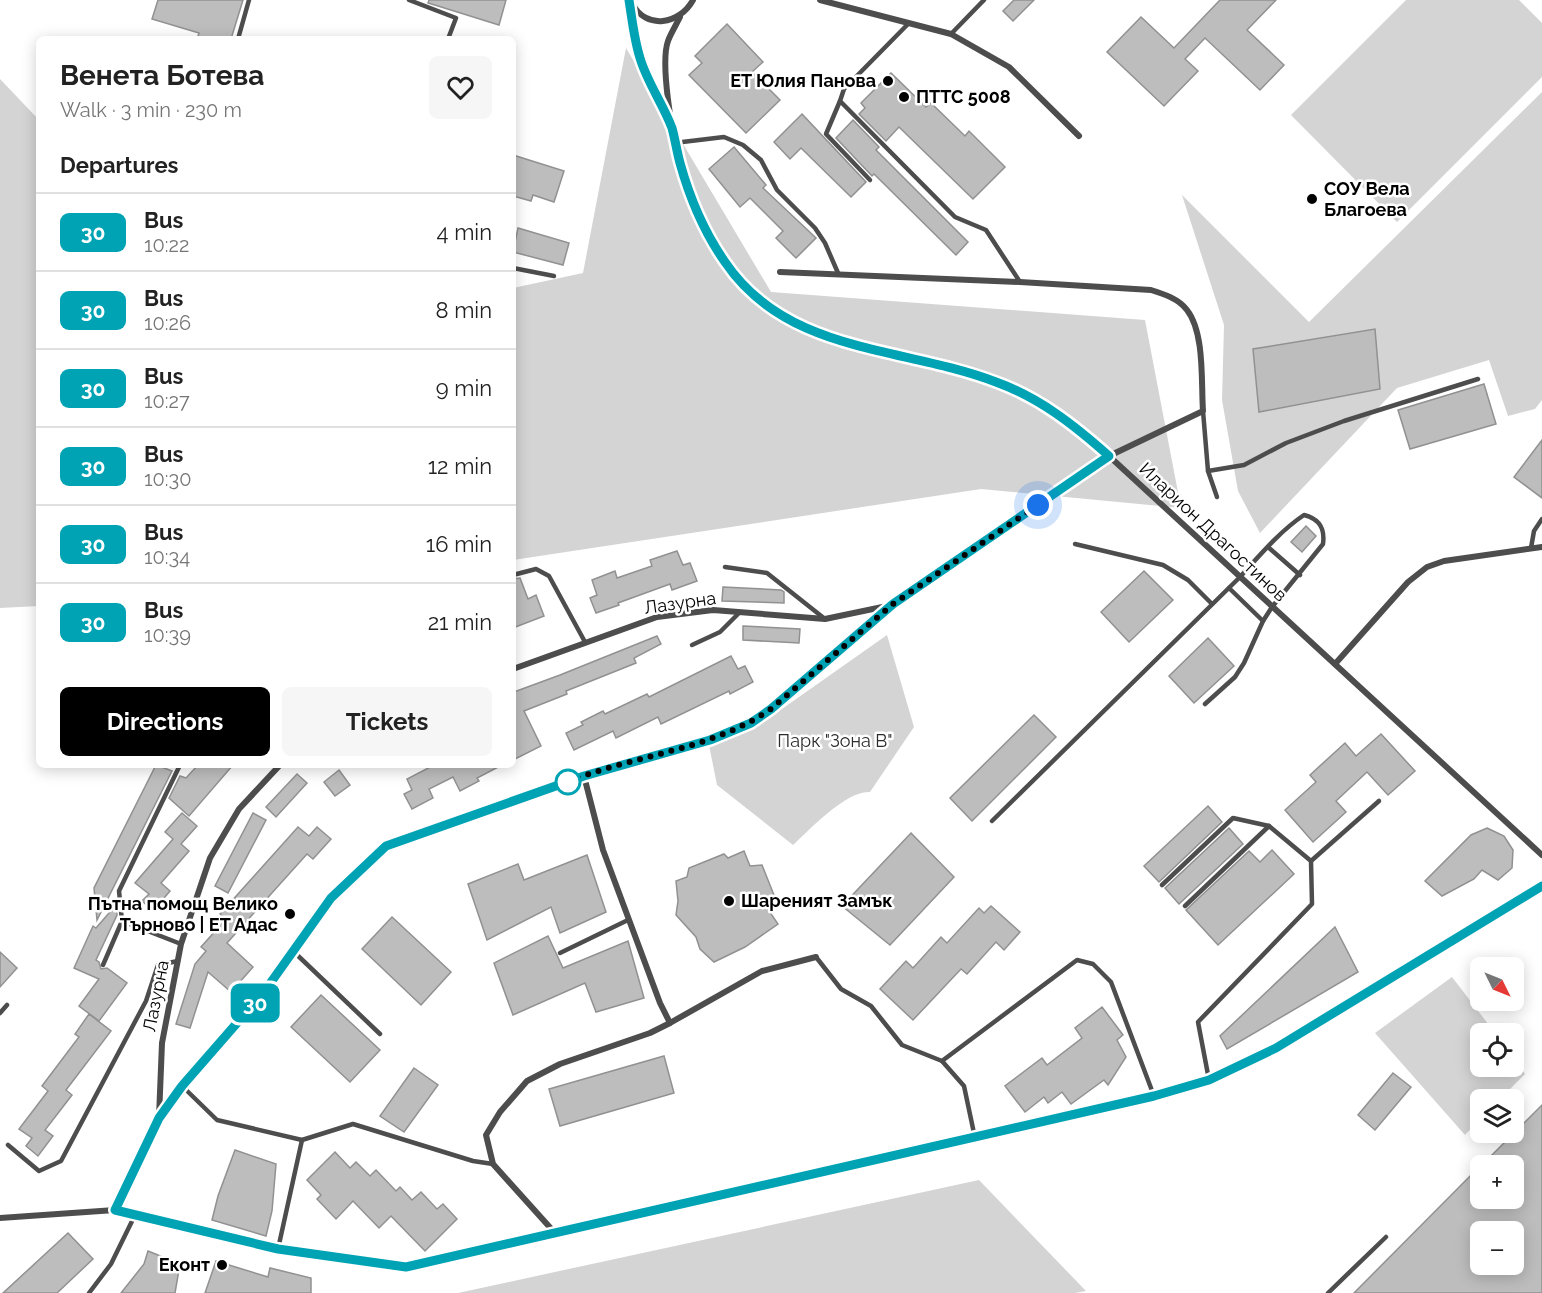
<!DOCTYPE html>
<html lang="en">
<head>
<meta charset="utf-8">
<style>
  body { margin:0; font-family:Raleway,sans-serif; background:#f6f6f6; color:#222; height:100vh; display:flex; flex-direction:column; font-size:22px; white-space:nowrap }
  * { box-sizing:border-box; margin:0 }
  p { font-size:20px; color:#767676 }
  .icon { flex:none; width:33px; height:33px; fill:none; stroke:currentColor; stroke-width:2; stroke-linecap:round; stroke-linejoin:round }
  .map { position:relative; flex:1; overflow:hidden }
  .details { position:absolute; left:36px; top:36px; width:480px; height:732px; display:flex; flex-direction:column; background:#fff; border-radius:9px; box-shadow:0 3px 15px #0003 }
  .details>* { flex:none }
  .badge { padding:0 12px; border-radius:9px; font-size:21px; line-height:39px }
  .needle { width:39px; rotate:133deg }
  .controls { position:absolute; left:1470px; top:957px; display:grid; gap:12px }
  .controls a { display:grid; place-items:center; width:54px; height:54px; border-radius:9px; background:#fff; box-shadow:0 3px 15px #0003; font-size:30px }
  .you { position:absolute; width:30px; height:30px; margin:-15px; border:4px solid #fff; border-radius:50%; background:#1a73e8; box-shadow:0 0 0 9px #1a73e833 }
  .map>.badge { position:absolute; translate:-50% -50%; box-shadow:0 0 0 3px #fff }
  h2 { padding:0 24px; font-size:22px; line-height:54px }
  .round { display:grid; place-items:center; flex:none; width:63px; height:63px; border-radius:9px; background:#f6f6f6 }
  .summary { display:flex; align-items:center; justify-content:space-between; height:102px; padding:0 24px }
  h1 { font-size:28px; font-weight:700; line-height:45px }
  .primary-button { display:flex; gap:12px; margin-top:auto; padding:12px 24px }
  .primary-button a { flex:1; height:69px; border-radius:9px; background:#000; color:#fff; font-size:24px; font-weight:700; line-height:69px; text-align:center }
  .primary-button a+a { background:#f6f6f6; color:#222 }
  ul { padding:0; list-style:none }
  li { display:flex; align-items:center; gap:18px; height:78px; padding:0 24px; border-top:2px solid #e0e0e0 }
  li div { flex:1 }
  li b { display:block; font-size:22px }
  li em { font-style:normal }
  li .badge { min-width:66px; font-weight:700; text-align:center }
  .map>svg:first-child { display:block }
  .green { fill:#d4d4d4 }
  .building { fill:#bdbdbd; stroke:#919191; stroke-width:1.5; fill-rule:evenodd }
  .lines { fill:none; stroke-linecap:round; stroke-linejoin:round }
  .lane { stroke:#4d4d4d; stroke-width:4.5 }
  .street { stroke:#4d4d4d; stroke-width:6 }
  .line-casing { stroke:#fff; stroke-width:14 }
  .line { stroke:#00a3b4; stroke-width:9 }
  .walk { stroke:#000; stroke-width:6; stroke-dasharray:0 10.8 }
  .poi-dot { fill:#000; stroke:#fff; stroke-width:2 }
  .stop-dot { fill:#fff; stroke:#00a3b4; stroke-width:3 }
  .labels { text-anchor:middle; stroke-width:5; stroke-linejoin:round; paint-order:stroke }
  .poi-label { font-size:18px; font-weight:bold; fill:#000; stroke:#fff; text-anchor:end }
  .street-label { font-size:18px; fill:#000; stroke:#fff }
  .park-label { font-size:18px; fill:#2b2b2b; stroke:#fff }
</style>
</head>
<body>
<div class="map">
<svg width="1542" height="1293" viewBox="0 0 1542 1293">
  <rect width="100%" height="100%" fill="#fff"/>
  <g class="green">
    <polygon points="1406,0 1519,0 1542,23 1542,77 1397,222 1291,115"/>
    <polygon points="626,48 771,292 1145,320 1181,508 981,489 513,560 513,288 583,273"/>
    <polygon points="0,79 39,120 39,606 0,608"/>
    <polygon points="1542,92 1542,400 1535,409 1508,416 1489,360 1397,388 1260,533 1238,491 1222,400 1224,325 1182,195 1309,322"/>
    <path d="M887,635l27,92 -44,65c-23,-2 -60,37 -77,53l-76,-60 -8,-40 50,-20z"/>
    <polygon points="1452,977 1495,1033 1480,1034 1480,1066 1514,1066 1514,1058 1525,1074 1500,1099 1480,1100 1480,1119 1465,1135 1375,1033"/>
    <polygon points="979,1180 1086,1291 1075,1293 458,1293"/>
  </g>
  <g class="building">
    <polygon points="158,0 243,0 231,39 197,39 199,33 152,19"/>
    <polygon points="429,0 506,0 499,25 438,6 428,3"/>
    <polygon points="1014,0 1034,0 1013,21 1003,11"/>
    <polygon points="1220,0 1276,0 1247,30 1284,65 1260,90 1205,38 1185,59 1198,71 1164,106 1107,52 1141,17 1174,48"/>
    <polygon points="727,24 763,62 752,72 780,100 746,133 689,75 702,63 695,56"/>
    <polygon points="891,73 926,107 931,103 965,136 969,131 1005,167 973,199 899,127 886,141 859,114 865,108 861,103"/>
    <polygon points="802,114 866,182 851,197 801,148 790,159 774,142"/>
    <polygon points="853,120 879,147 876,150 968,242 956,255 874,174 872,176 836,138"/>
    <polygon points="734,147 766,185 763,188 816,238 796,258 776,238 783,231 750,198 740,207 709,169"/>
    <polygon points="513,155 564,171 554,202 533,195 531,201 513,196"/>
    <polygon points="518,228 569,243 563,265 513,252"/>
    <polygon points="1375,329 1380,389 1259,412 1253,349"/>
    <polygon points="1484,384 1496,424 1410,449 1398,410"/>
    <polygon points="1542,440 1542,498 1514,477"/>
    <polygon points="1306,526 1316,536 1302,552 1291,542"/>
    <polygon points="677,551 683,565 690,563 697,581 672,590 670,584 618,603 619,605 596,613 590,598 597,595 592,580 615,571 617,578 652,566 650,560"/>
    <polygon points="1144,571 1173,600 1129,642 1101,612"/>
    <polygon points="520,578 528,599 536,595 544,616 513,628 513,579"/>
    <polygon points="723,587 781,590 784,592 784,603 722,601"/>
    <polygon points="743,626 800,629 799,643 743,640"/>
    <polygon points="657,636 661,644 634,658 636,663 566,691 567,694 524,711 541,746 513,760 513,689 514,692 560,675"/>
    <polygon points="1208,638 1234,666 1194,703 1169,676"/>
    <polygon points="731,656 738,669 745,666 753,682 730,694 729,691 661,724 658,717 616,738 613,731 574,750 566,733 583,725 581,722 603,711 605,714 647,694 649,697"/>
    <polygon points="1034,715 1056,737 972,821 950,798"/>
    <polygon points="1381,734 1415,771 1388,795 1367,772 1336,801 1346,812 1313,842 1285,810 1316,782 1310,775 1345,743 1356,756"/>
    <polygon points="156,765 172,771 97,920 94,888"/>
    <polygon points="198,765 233,765 189,816 169,798 180,776 186,778"/>
    <polygon points="434,765 502,765 477,778 479,781 460,791 453,777 429,789 433,798 412,809 404,794 412,790 407,779"/>
    <polygon points="339,770 350,785 335,796 324,782"/>
    <polygon points="297,774 307,783 276,817 266,807"/>
    <polygon points="1208,806 1222,822 1159,882 1144,866"/>
    <polygon points="182,813 197,826 181,844 189,851 161,883 170,891 153,911 142,901 149,894 135,883 173,839 165,832"/>
    <polygon points="253,813 266,820 228,893 215,886"/>
    <polygon points="298,827 309,836 317,827 331,839 313,859 307,854 227,943 253,967 231,992 208,972 190,1028 176,1024 195,964 206,951 201,947 226,919 220,914"/>
    <polygon points="1229,828 1243,844 1179,904 1165,888"/>
    <polygon points="1487,828 1504,836 1513,850 1512,868 1498,880 1482,870 1474,879 1442,896 1425,881 1471,835"/>
    <polygon points="911,833 954,877 890,945 842,906"/>
    <polygon points="1272,850 1294,874 1218,945 1186,910 1249,851 1260,862"/>
    <polygon points="744,851 750,866 762,865 774,895 773,903 767,908 778,924 745,947 714,962 700,949 696,937 676,915 678,901 676,881 687,877 689,868 724,854 728,858"/>
    <polygon points="587,855 606,912 560,933 551,907 487,940 468,884 518,864 524,880"/>
    <polygon points="116,905 117,915 96,960 99,962 101,969 107,968 127,983 99,1021 79,1006 99,979 74,968 93,926 96,928"/>
    <polygon points="991,906 1020,932 1004,950 996,942 967,974 961,969 913,1020 880,989 906,961 913,968 941,937 947,943 979,908 984,913"/>
    <polygon points="392,917 451,972 421,1005 362,949"/>
    <polygon points="1335,927 1358,972 1227,1049 1220,1036"/>
    <polygon points="548,936 563,968 628,941 644,998 596,1012 585,983 513,1015 494,963"/>
    <polygon points="0,952 17,968 0,987"/>
    <polygon points="321,995 380,1050 350,1082 291,1027"/>
    <polygon points="1102,1007 1123,1035 1117,1040 1126,1057 1108,1085 1104,1080 1071,1104 1062,1092 1048,1103 1044,1097 1025,1112 1005,1086 1042,1058 1047,1065 1082,1038 1075,1028"/>
    <polygon points="89,1014 111,1031 66,1090 72,1095 45,1130 53,1136 38,1156 26,1146 32,1138 19,1129 48,1091 42,1086 79,1037 75,1034"/>
    <polygon points="664,1056 674,1093 560,1126 549,1089"/>
    <polygon points="414,1068 438,1085 404,1132 380,1116"/>
    <polygon points="1393,1073 1411,1087 1375,1130 1358,1115"/>
    <path d="M1542,1105v188h-188l126,-127v32h34v-32h-33zM1480,1232h34v32h-34z"/>
    <polygon points="235,1150 276,1164 272,1211 266,1236 212,1220 218,1196"/>
    <polygon points="335,1152 350,1168 356,1162 370,1176 376,1170 396,1191 400,1187 412,1200 421,1192 437,1209 443,1204 457,1219 425,1251 391,1216 379,1228 353,1201 336,1219 317,1199 321,1195 307,1180"/>
    <polygon points="68,1233 93,1259 57,1293 3,1293"/>
    <polygon points="148,1251 180,1264 175,1293 121,1293 144,1264"/>
    <polygon points="216,1261 268,1277 270,1268 311,1278 311,1293 205,1293"/>
  </g>
  <g class="lines">
    <g class="lane">
      <polyline points="409,0 456,18 448,39"/>
      <polyline points="909,23 844,89 840,101 955,217 986,230 1020,282"/>
      <polyline points="951,34 984,0"/>
      <polyline points="238,39 249,0"/>
      <polyline points="840,101 826,134 870,180"/>
      <polyline points="674,143 724,137 743,145 761,160 777,190 815,228 825,243 838,273"/>
      <polyline points="513,268 554,276"/>
      <polyline points="1203,411 1208,471 1217,497"/>
      <polyline points="1208,471 1244,465 1286,443 1344,421 1478,379"/>
      <polyline points="1075,544 1163,565 1188,580 1212,604"/>
      <polyline points="1268,547 1300,575"/>
      <polyline points="1531,548 1534,531 1542,519"/>
      <polyline points="725,567 767,573 825,619"/>
      <polyline points="513,575 536,569 549,576 585,642"/>
      <polyline points="1229,588 1263,621"/>
      <polyline points="692,645 720,632 739,613"/>
      <path d="M992,821l248,-244c20,-22 40,-46 64,-62 16,4 21,14 19,29l-51,63 -9,14 -19,42 -9,14 -30,27"/>
      <polyline points="1311,861 1379,801"/>
      <polyline points="1162,885 1233,818 1269,826 1311,861 1312,904 1198,1022 1209,1080"/>
      <polyline points="1185,906 1269,826"/>
      <polyline points="122,921 181,944"/>
      <polyline points="293,951 380,1034"/>
      <polyline points="560,953 628,920"/>
      <polyline points="816,957 841,989 871,1006 902,1045 942,1061 964,1086 975,1138"/>
      <polyline points="103,965 122,921 119,891 180,765"/>
      <polyline points="0,1013 7,1005"/>
      <polyline points="942,1061 1077,960 1093,964 1111,982 1154,1096"/>
      <polyline points="181,1085 217,1120 302,1140 353,1124 473,1161 493,1164"/>
      <polyline points="8,1145 39,1171 61,1161 146,1001 158,965 178,961"/>
      <polyline points="278,1249 302,1140"/>
      <polyline points="89,1293 111,1264 135,1215"/>
      <polyline points="1328,1293 1386,1237"/>
    </g>
    <g class="street">
      <polyline points="629,0 640,60 669,123"/>
      <polyline points="820,0 951,34 1009,67 1079,136"/>
      <path d="M632,3c14,28 48,21 61,-3"/>
      <path d="M680,17c-4,8 -9,16 -12,24 -8,22 4,93 11,117 20,77 63,148 141,177 13,5 26,7 39,10 45,12 93,20 137,37 43,16 79,43 113,74l433,399"/>
      <polyline points="1335,664 1408,582 1427,567 1444,561 1542,547"/>
      <polyline points="513,669 657,617 713,610 825,619 892,605"/>
      <polyline points="584,776 603,850 660,1003 670,1023"/>
      <polyline points="159,1117 162,1043 181,944 210,858 239,809 280,765"/>
      <path d="M115,1210l44,-92 22,-33 83,-93 67,-94 55,-52 198,-70 126,-36 41,-17 20,-14 122,-105 216,-148 94,-45c-2,-28 2,-78 -16,-101 -8,-11 -23,-16 -36,-20l-131,-8 -240,-10"/>
      <polyline points="0,1218 115,1210 278,1249 406,1267 975,1138 1154,1096 1209,1080 1276,1048 1542,886"/>
      <polyline points="555,1233 493,1164 486,1135 500,1112 527,1081 560,1064 650,1033 670,1023 762,971 816,957"/>
    </g>
  </g>
  <g class="lines">
    <defs>
      <path id="line" d="M629,0c3,19 5,39 11,58 7,24 23,46 32,70 3,11 5,24 8,35 10,36 24,69 45,99 62,92 177,84 271,120 44,16 78,43 113,74l-216,148 -122,105 -20,14 -41,17 -126,36 -198,70 -55,52 -67,94 -82,94 -23,32 -44,92 163,39 128,18 748,-171 55,-16 67,-32 266,-162"/>
    </defs>
    <use href="#line" class="line-casing"/>
    <use href="#line" class="line"/>
    <path class="walk" d="M568,782c67,-28 142,-31 203,-73l122,-105 145,-99"/>
  </g>
  <g class="poi-dot">
    <circle cx="888" cy="81" r="6"/>
    <circle cx="904" cy="97" r="6"/>
    <circle cx="1312" cy="199" r="6"/>
    <circle cx="729" cy="901" r="6"/>
    <circle cx="290" cy="914" r="6"/>
    <circle cx="222" cy="1265" r="6"/>
  </g>
  <circle class="stop-dot" cx="568" cy="782" r="12"/>
  <g class="labels">
    <g class="poi-label">
      <text x="876" y="87">ЕТ Юлия Панова</text>
      <text x="916" y="103" text-anchor="start">ПТТС 5008</text>
      <text x="1324" y="195" text-anchor="start">СОУ Вела<tspan x="1324" dy="21">Благоева</tspan></text>
      <text x="741" y="907" text-anchor="start">Шареният Замък</text>
      <text x="278" y="910">Пътна помощ Велико<tspan x="278" dy="21">Търново | ЕТ Адас</tspan></text>
      <text x="210" y="1271">Еконт</text>
    </g>
    <g class="street-label">
      <text transform="translate(1213 532) rotate(43)" y="6">Иларион Драгостинов</text>
      <text transform="translate(680 603) rotate(-8)" y="6">Лазурна</text>
      <text transform="translate(156 996) rotate(-79)" y="6">Лазурна</text>
    </g>
    <g class="park-label">
      <text x="835" y="747">Парк "Зона В"</text>
    </g>
  </g>
</svg>
<div class="controls">
<a><svg class="needle" viewBox="-14 -14 28 28"><path d="M0-13l5 13h-10z" fill="#e53935"/><path d="M0 13l5-13h-10z" fill="#767676"/></svg></a>
<a><svg class="icon" aria-label="locate" viewBox="0 0 24 24"><circle cx="12" cy="12" r="6"/><path d="M12 2v4M12 18v4M2 12h4M18 12h4"/></svg></a>
<a><svg class="icon" aria-label="layers" viewBox="0 0 24 24"><path d="M12 4l9 5-9 5-9-5zM3 14l9 5 9-5"/></svg></a>
<a>+</a>
<a>−</a>
</div>
<div class="you" style="left:1038px;top:505px"></div>
<b class="badge" style="left:255px;top:1003px;background:#00a3b4;color:#fff">30</b>
<section class="details">
<div class="summary"><div><h1>Венета Ботева</h1><p>Walk · 3 min · 230 m</p></div><a class="round"><svg class="icon" aria-label="heart" viewBox="0 0 24 24"><path d="M12 20l-8-8c-3-5 5-10 8-4 3-6 11-1 8 4z"/></svg></a></div>
<h2>Departures</h2>
<ul>
<li><span class="badge" style="background:#00a3b4;color:#fff">30</span><div><b>Bus</b><p>10:22</p></div><em>4 min</em></li>
<li><span class="badge" style="background:#00a3b4;color:#fff">30</span><div><b>Bus</b><p>10:26</p></div><em>8 min</em></li>
<li><span class="badge" style="background:#00a3b4;color:#fff">30</span><div><b>Bus</b><p>10:27</p></div><em>9 min</em></li>
<li><span class="badge" style="background:#00a3b4;color:#fff">30</span><div><b>Bus</b><p>10:30</p></div><em>12 min</em></li>
<li><span class="badge" style="background:#00a3b4;color:#fff">30</span><div><b>Bus</b><p>10:34</p></div><em>16 min</em></li>
<li><span class="badge" style="background:#00a3b4;color:#fff">30</span><div><b>Bus</b><p>10:39</p></div><em>21 min</em></li>
</ul>
<div class="primary-button"><a>Directions</a><a>Tickets</a></div>
</section>
</div>
</body>
</html>
